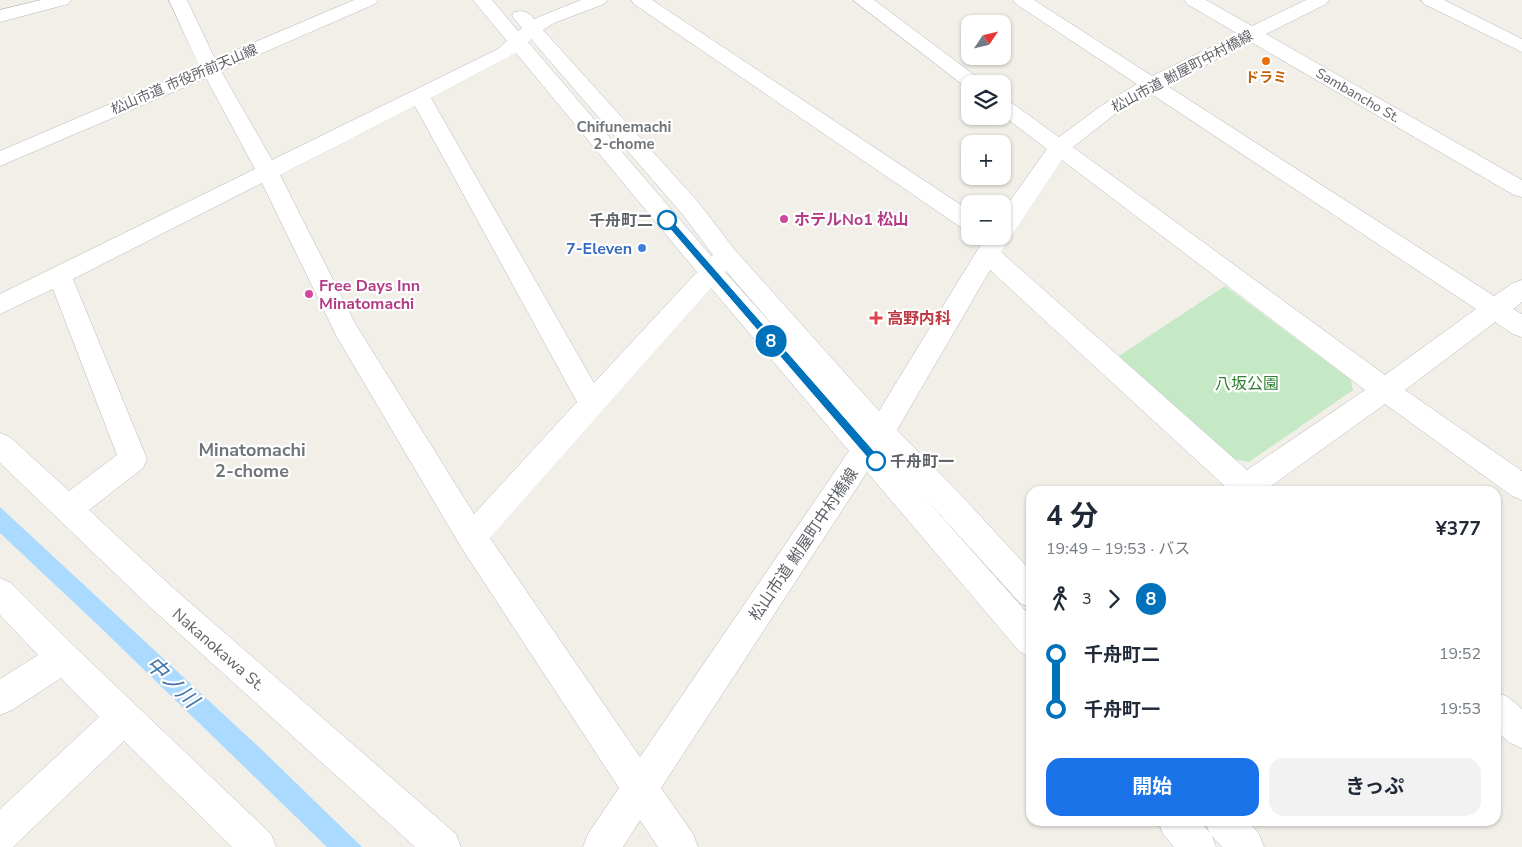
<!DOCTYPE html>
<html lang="ja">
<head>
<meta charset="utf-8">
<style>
  body { margin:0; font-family:"Nunito Sans","Noto Sans JP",sans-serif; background:#f2f2f3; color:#1f2937; height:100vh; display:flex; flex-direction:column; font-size:19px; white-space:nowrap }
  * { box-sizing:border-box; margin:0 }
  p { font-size:16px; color:#747a83 }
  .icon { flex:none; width:28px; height:28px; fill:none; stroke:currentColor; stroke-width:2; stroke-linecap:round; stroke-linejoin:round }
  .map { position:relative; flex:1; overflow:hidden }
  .side { position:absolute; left:1026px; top:486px; width:475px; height:340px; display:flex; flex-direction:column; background:#fff; border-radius:15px; box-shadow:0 1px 4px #0004 }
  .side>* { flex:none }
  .badge { padding:0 10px; border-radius:16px; font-size:18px; line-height:32px }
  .needle { width:32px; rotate:55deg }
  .fabs { position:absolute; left:961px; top:15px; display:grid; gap:10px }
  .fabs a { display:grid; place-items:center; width:50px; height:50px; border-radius:10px; background:#fff; box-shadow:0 1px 4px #0004; font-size:25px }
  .map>.badge { position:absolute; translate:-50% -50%; box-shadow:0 0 0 2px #fff }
  .legs { display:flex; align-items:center; gap:8px; height:55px; padding:0 20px; font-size:16px }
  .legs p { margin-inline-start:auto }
  .headline { display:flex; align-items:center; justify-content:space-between; height:85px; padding:0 20px }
  h1 { font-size:28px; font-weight:700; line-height:38px }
  .cta { display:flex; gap:10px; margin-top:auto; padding:10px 20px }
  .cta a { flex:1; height:58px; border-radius:15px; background:#1a73e8; color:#fff; font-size:20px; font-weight:700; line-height:58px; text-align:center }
  .cta a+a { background:#f2f2f3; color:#1f2937 }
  ul { padding:0 20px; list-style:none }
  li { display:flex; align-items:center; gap:18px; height:55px; font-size:19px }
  li i { display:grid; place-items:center; width:8px; height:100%; margin:0 6px; background:currentColor }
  li i::after { content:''; width:12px; height:12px; margin:-6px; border:4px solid; border-radius:50%; background:#fff }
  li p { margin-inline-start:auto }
  li:first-child i { background:linear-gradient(#0000 50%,currentColor 0) }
  li:last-child i { background:linear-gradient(currentColor 50%,#0000 0) }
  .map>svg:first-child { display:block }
  .green { fill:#c5e8c5 }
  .water { fill:#aadaff }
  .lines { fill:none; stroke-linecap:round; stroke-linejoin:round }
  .minor-casing { stroke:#b5b8bc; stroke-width:1 }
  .minor { fill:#fff; fill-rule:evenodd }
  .line-1 { fill:#0072bc; stroke:#fff }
  .food-dot { fill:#e8710a; stroke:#fff; stroke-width:2 }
  .hotel-dot { fill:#d1479c; stroke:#fff; stroke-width:2 }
  .stop-1-dot { fill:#fff; stroke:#0072bc; stroke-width:2.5 }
  .shop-dot { fill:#3f7fe0; stroke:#fff; stroke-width:2 }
  .health-dot { fill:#e0444e; stroke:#fff; stroke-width:2 }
  .labels { text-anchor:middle; stroke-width:4.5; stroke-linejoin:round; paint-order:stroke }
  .far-street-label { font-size:14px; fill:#5f6368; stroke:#fff }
  .far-food-label { font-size:14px; font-weight:bold; fill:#c56008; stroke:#fff }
  .far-neighbourhood-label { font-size:15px; font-weight:bold; fill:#70757a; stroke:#fff }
  .hotel-label { font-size:16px; font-weight:bold; fill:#b23c85; stroke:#fff; text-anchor:start }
  .stop-label { font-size:16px; font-weight:bold; fill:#5f6368; stroke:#fff; text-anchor:end }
  .shop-label { font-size:16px; font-weight:bold; fill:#366cbe; stroke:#fff; text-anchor:end }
  .health-label { font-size:16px; font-weight:bold; fill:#be3a42; stroke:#fff; text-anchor:start }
  .park-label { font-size:16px; fill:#348238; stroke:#fff }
  .street-label { font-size:16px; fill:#5f6368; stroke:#fff }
  .neighbourhood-label { font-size:18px; font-weight:bold; fill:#70757a; stroke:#fff }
  .near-water-label { font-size:21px; font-style:italic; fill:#4174aa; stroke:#fff }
</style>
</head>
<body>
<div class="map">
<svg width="1522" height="847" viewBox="0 0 1522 847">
  <rect width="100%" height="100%" fill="#f1efe8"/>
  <polygon class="green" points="1225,286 1351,380 1353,390 1249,462 1234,459 1119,356"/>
  <polygon class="water" points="0,507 262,750 362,847 327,847 101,628 0,533"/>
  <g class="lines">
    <defs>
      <g id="minor">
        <polygon points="41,0 71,0 68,4 0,22 0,10"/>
        <path d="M169,0h18l28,59 139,-59h24l-3,4 -154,67 51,89 226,-111 9,-8 -34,-41h19l26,31 4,-3 -10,-12 2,-4c10,-2 14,0 20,7l47,-19h26l-3,4 -50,19 -11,7 156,173 35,46 145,162 107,-175h16v-24l45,-63 -45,-34v-16l7,2 50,36 42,-31 36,-22 -121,-80 -3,-4h21l118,76 86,-42 -51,-30 -3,-4h22l46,26 54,-26h23l-3,4 -60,30 256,146v17l-8,-2 -263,-153 -85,43 328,211 19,-13 9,-3v22l-9,7 9,5v23l-9,-3 -18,-12 -90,68 117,81v29l-10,-4 -127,-92 -121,87h-34l-240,-221 -93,160 63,64 71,77v37l-11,-5 -105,-116 116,130v40l-11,-5 -153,-180 -206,316 32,46 5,13h-40l-18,-27 -17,27h-40l5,-13 31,-46 -158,-241 -124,-210 -75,-154 -189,96 74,180 -4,9 -54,42 83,77 284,247 5,13h-46l-265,-240 -150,-144v-30l10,4 59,54 48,-36 -64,-166 -53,25v-20l255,-125 -49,-91 -206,88v-15l199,-85zM531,39l152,176 30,40 -2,1 -183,-214zM516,53l181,219 -103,111 -163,-285zM1150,93l326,216 -91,66 -312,-228 42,-33zM415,106l162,296 -103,112 -118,-189 -76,-150zM1062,160l303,230 -118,80 -246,-218zM726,271l59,68 -60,-67zM711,288l138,163 -209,306 -150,-219z"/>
        <polygon points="631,0 652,0 970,211 970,230 962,228 634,4"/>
        <polygon points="853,0 874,0 981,80 984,84 970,84 970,89 967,88"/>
        <polygon points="1421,0 1444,0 1522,39 1522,52 1424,4"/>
        <polygon points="0,578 11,583 75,647 271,834 276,847 232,847 124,741 13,847 0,847 0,809 99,717 61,678 12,710 0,715 0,679 38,655 0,615"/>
        <polygon points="1496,692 1508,697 1522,709 1522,748 1510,743 1496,731"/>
        <polygon points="1158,821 1200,821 1209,832 1205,821 1248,821 1259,834 1264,847 1222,847 1212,836 1216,847 1174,847 1163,834"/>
      </g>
    </defs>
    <use href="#minor" class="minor-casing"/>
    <use href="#minor" class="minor"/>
  </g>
  <polygon class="line-1" points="667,217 670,218 880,458 880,464 873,464 664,222 663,220"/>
  <circle class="food-dot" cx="1266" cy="61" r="5"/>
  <g class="hotel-dot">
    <circle cx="784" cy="219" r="5"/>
    <circle cx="309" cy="294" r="5"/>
  </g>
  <g class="stop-1-dot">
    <circle cx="667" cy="220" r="9"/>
    <circle cx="876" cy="461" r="9"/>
  </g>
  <circle class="shop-dot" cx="642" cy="248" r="5"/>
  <path class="health-dot" d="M873.5 310.5h5v5h5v5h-5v5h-5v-5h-5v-5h5z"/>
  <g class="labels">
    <g class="far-street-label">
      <text transform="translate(1182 71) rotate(-28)" y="5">松山市道 鮒屋町中村橋線</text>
      <text transform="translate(184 79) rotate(-23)" y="5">松山市道 市役所前天山線</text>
      <text transform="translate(1358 95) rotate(30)" y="5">Sambancho St.</text>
    </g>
    <g class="far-food-label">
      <text x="1266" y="82">ドラミ</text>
    </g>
    <g class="far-neighbourhood-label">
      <text x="624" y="132">Chifunemachi<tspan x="624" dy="17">2-chome</tspan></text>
    </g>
    <g class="hotel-label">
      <text x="794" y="225">ホテルNo1 松山</text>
      <text x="319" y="291">Free Days Inn<tspan x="319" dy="18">Minatomachi</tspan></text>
    </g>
    <g class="stop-label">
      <text x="653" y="226">千舟町二</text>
      <text x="890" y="467" text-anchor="start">千舟町一</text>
    </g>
    <g class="shop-label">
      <text x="632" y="254">7-Eleven</text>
    </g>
    <g class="health-label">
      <text x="887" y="324">高野内科</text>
    </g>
    <g class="park-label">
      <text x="1247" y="389">八坂公園</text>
    </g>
    <g class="street-label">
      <text transform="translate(803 544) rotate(-56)" y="6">松山市道 鮒屋町中村橋線</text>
      <text transform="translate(219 649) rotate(41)" y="6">Nakanokawa St.</text>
    </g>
    <g class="neighbourhood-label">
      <text x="252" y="456">Minatomachi<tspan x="252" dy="21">2-chome</tspan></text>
    </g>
    <g class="near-water-label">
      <text transform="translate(172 682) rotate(44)" y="7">中ノ川</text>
    </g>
  </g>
</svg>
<div class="fabs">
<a><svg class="needle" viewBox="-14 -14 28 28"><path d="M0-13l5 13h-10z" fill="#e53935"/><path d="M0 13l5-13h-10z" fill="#747a83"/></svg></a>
<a><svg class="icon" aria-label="layers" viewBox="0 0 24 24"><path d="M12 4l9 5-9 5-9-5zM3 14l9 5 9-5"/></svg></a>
<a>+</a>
<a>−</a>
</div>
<b class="badge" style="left:771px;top:341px;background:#0072bc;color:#fff">8</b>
<section class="side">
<div class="headline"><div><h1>4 分</h1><p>19:49 – 19:53 · バス</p></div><b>¥377</b></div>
<div class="legs"><svg class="icon" aria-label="walk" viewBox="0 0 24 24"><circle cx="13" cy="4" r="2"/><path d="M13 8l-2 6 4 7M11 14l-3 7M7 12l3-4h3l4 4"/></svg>3<svg class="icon" aria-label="forward" viewBox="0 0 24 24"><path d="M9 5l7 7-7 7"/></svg><b class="badge" style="background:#0072bc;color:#fff">8</b></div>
<ul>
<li><i style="color:#0072bc"></i><b>千舟町二</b><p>19:52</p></li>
<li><i style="color:#0072bc"></i><b>千舟町一</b><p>19:53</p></li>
</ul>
<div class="cta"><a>開始</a><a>きっぷ</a></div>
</section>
</div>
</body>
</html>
